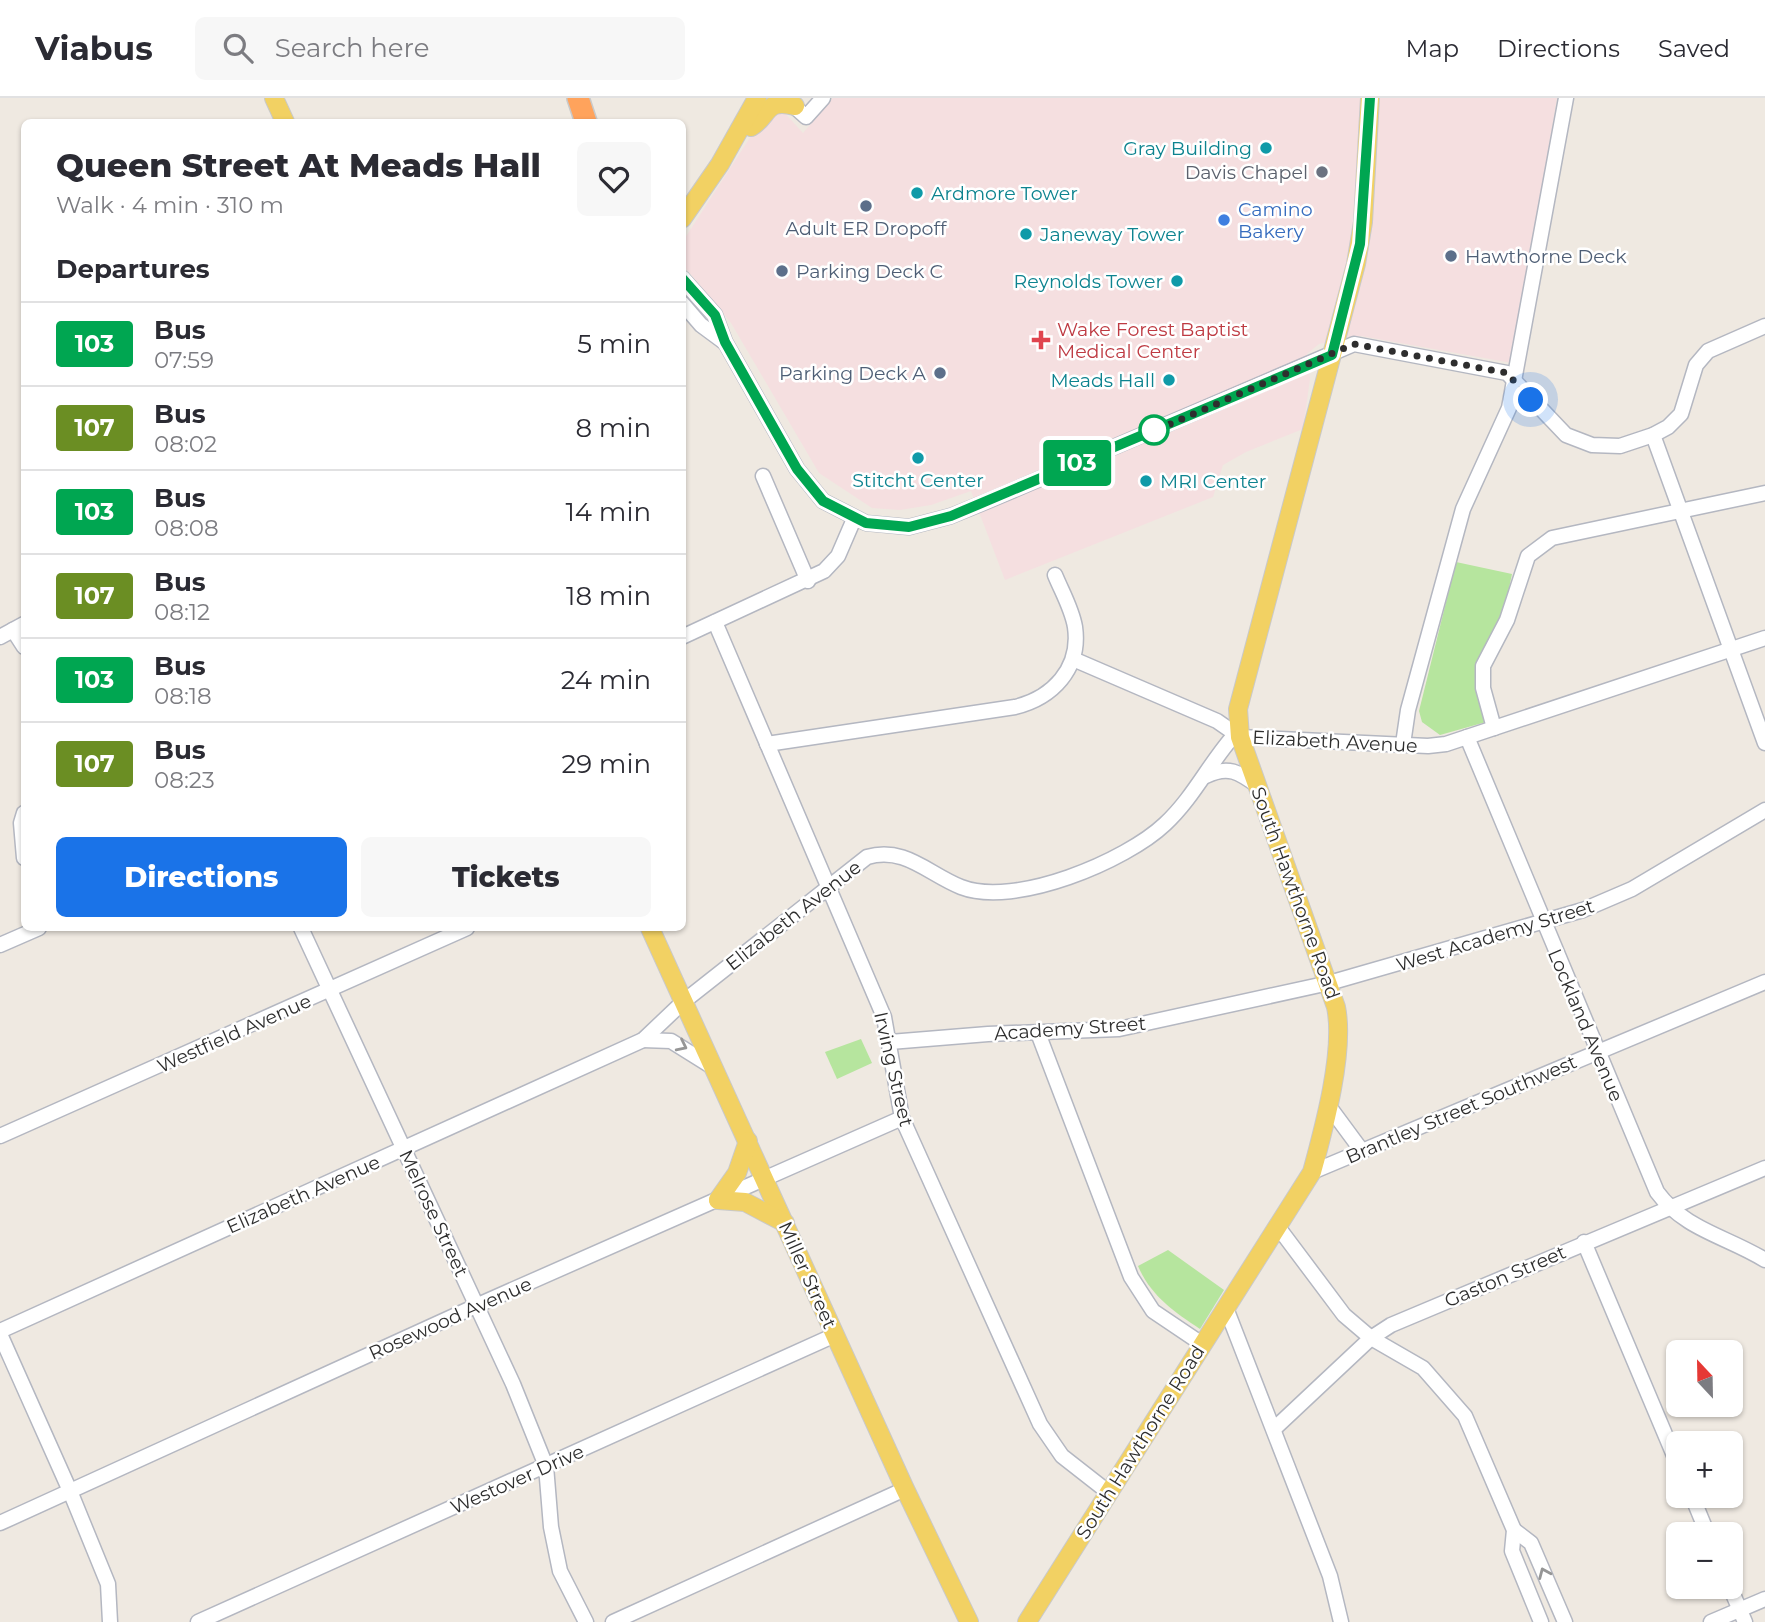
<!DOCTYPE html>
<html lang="en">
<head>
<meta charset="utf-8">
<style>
  body { margin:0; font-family:Montserrat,sans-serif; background:#f7f7f7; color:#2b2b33; height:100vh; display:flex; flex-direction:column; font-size:26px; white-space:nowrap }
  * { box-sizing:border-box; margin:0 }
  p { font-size:23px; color:#7c7c81 }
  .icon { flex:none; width:38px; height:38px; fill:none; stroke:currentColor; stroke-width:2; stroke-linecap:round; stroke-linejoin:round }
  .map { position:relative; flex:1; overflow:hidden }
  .panel { position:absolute; left:21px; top:21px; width:665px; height:812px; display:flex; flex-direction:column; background:#fff; border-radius:10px; box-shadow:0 2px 5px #0004 }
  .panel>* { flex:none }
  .badge { padding:0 14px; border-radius:5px; font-size:24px; line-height:46px }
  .needle { width:46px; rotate:338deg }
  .buttons { position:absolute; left:1666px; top:1242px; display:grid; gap:14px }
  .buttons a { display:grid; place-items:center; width:77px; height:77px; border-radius:10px; background:#fff; box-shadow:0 2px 5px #0004; font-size:35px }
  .you { position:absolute; width:35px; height:35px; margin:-18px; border:5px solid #fff; border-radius:50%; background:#1a73e8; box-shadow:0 0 0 10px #1a73e833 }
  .map>.badge { position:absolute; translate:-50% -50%; box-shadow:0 0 0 4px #fff }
  h2 { padding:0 35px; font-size:26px; line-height:63px }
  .round { display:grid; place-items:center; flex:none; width:74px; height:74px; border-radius:10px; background:#f7f7f7 }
  .overview { display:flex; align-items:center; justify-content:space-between; height:119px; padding:0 35px }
  h1 { font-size:33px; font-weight:800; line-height:52px }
  .button { display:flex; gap:14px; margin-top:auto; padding:14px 35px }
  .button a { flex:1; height:80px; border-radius:10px; background:#1a73e8; color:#fff; font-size:28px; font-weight:800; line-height:80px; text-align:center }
  .button a+a { background:#f7f7f7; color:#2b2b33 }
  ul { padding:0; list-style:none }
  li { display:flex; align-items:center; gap:21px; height:84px; padding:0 35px; border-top:2px solid #e1e1e2 }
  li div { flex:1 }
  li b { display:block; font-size:26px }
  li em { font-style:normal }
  li .badge { min-width:77px; font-weight:700; text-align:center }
  header { display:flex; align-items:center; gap:42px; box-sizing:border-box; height:98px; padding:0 35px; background:#fff; border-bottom:2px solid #e1e1e2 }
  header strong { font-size:33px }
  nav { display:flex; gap:38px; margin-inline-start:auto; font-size:24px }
  .search { width:490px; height:63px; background:#f7f7f7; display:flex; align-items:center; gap:18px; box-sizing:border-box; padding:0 24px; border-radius:10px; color:#7c7c81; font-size:26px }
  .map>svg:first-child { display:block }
  .medical { fill:#f5dfe0 }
  .green { fill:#b6e59e }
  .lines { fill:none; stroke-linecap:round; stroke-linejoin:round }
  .minor-casing { stroke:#b4b7c1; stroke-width:17 }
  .major-casing { stroke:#c9c9c9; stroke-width:20 }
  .highway-casing { stroke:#c9c9c9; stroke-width:24 }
  .minor { stroke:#fff; stroke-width:14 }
  .major { stroke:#f2d163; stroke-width:18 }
  .highway { stroke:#ffa35c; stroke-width:21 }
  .oneway { stroke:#969696 }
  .line-casing { stroke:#fff; stroke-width:16 }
  .line { stroke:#00a651; stroke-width:10 }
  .walk { stroke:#2e2e2e; stroke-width:7; stroke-dasharray:0 12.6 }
  .culture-dot { fill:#0f9aa8; stroke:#fff; stroke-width:2.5 }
  .worship-dot { fill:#6b7280; stroke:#fff; stroke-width:2.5 }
  .service-dot { fill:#5c6f8a; stroke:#fff; stroke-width:2.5 }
  .shop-dot { fill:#3f7fe0; stroke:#fff; stroke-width:2.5 }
  .health-dot { fill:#e0444e; stroke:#fff; stroke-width:2.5 }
  .stop-dot { fill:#fff; stroke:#00a651; stroke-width:3.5 }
  .labels { text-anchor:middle; stroke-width:5; stroke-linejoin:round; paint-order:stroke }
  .culture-label { font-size:19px; fill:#0d838f; stroke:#fff; text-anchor:end }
  .worship-label { font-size:19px; fill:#5b616d; stroke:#fff; text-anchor:end }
  .shop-label { font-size:19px; fill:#366cbe; stroke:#fff; text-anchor:start }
  .service-label { font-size:19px; fill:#4e5e75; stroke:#fff; text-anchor:start }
  .health-label { font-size:19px; fill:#be3a42; stroke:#fff; text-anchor:start }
  .street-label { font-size:19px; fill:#2e2e2e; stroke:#fff }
</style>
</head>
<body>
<header>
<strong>Viabus</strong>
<div class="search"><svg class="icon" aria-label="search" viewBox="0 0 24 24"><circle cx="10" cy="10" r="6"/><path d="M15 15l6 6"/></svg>Search here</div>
<nav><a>Map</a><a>Directions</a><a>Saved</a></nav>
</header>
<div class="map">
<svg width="1765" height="1524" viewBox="0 0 1765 1524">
  <rect width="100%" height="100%" fill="#efe9e1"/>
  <polygon class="medical" points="833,0 1557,0 1512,265 1361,238 1319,246 1307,256 1310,281 1303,331 1246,354 1223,367 1213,399 1005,482 971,393 931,407 900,412 872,410 819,375 731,225 683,167 683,143 766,15 783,13 803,35"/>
  <g class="green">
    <polygon points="1456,464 1512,476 1504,514 1476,583 1486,624 1440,637 1422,624 1419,613"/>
    <polygon points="861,941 872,965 837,981 825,954"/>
    <path d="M1168,1152l56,40 -24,39c-27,-18 -49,-33 -62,-63z"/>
  </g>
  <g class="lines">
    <defs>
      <g id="minor">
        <polyline points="787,2 806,19 823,0"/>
        <polyline points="682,180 715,217 725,244 797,371 823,403 866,425 909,429 951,418 995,400 1354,246 1507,275 1566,337 1592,347 1620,348 1653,337 1668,329 1681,316 1696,267 1708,253 1765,228"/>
        <polyline points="682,205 701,227 724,244"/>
        <polyline points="1653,337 1765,645"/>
        <polyline points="763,378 808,483"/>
        <polyline points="715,524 884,919 902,1020 1040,1326 1062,1358 1108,1394"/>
        <polyline points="13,532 24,549"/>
        <polyline points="0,539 24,526"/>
        <polyline points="682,539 824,473 838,458 854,421"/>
        <polyline points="1073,561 1217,623 1240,639"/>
        <polyline points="1494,630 1483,590 1483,568 1507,522 1528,458 1552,440 1765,395"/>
        <path d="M1467,639l190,455c28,38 69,44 108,68"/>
        <path d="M767,646l248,-37c37,-9 66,-38 60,-80 -3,-18 -13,-35 -20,-52"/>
        <polyline points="1403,646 1408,612 1463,411 1509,310 1566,0"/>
        <path d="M1206,678c22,-11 33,-4 52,10"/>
        <polyline points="24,715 21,725 24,760"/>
        <polyline points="301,830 513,1286 546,1368 551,1429 560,1473 586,1524"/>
        <polyline points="0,847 39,830"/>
        <polyline points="1038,935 1131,1179 1153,1213 1202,1246"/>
        <polyline points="643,942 671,943 711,968"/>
        <polyline points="890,944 988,936 1119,931 1329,885 1583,812 1632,791 1765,712"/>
        <polyline points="1328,1007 1362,1053"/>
        <polyline points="0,1038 467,830"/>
        <polyline points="1312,1074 1765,884"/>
        <polyline points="1278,1129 1344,1217 1371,1240 1423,1270 1465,1318 1514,1432 1512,1453 1541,1524"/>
        <polyline points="1584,1144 1678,1367"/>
        <polyline points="1226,1210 1330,1478 1341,1524"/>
        <path d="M0,1233l643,-291 40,-38 184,-145c38,-11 61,17 94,30 54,21 165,-26 204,-63 27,-25 43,-58 66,-85l9,-2 188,9 18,-2 319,-106"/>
        <polyline points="0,1236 70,1393 108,1486 110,1524"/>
        <polyline points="1274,1331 1371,1240 1391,1227 1765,1070"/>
        <polyline points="1692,1398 1708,1437"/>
        <polyline points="0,1425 478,1207 902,1020"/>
        <polyline points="1514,1432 1531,1445 1565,1524"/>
        <polyline points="1730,1489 1745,1524"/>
        <polyline points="198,1524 835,1237"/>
        <polyline points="613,1524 905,1391"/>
        <polyline points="1711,1524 1765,1501"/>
      </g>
      <g id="major">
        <polyline points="274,0 285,24"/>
        <path d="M751,29c19,-11 13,-29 44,-21"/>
        <polyline points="682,121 720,66 757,0"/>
        <polyline points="650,830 905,1391 969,1524"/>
        <polyline points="718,1102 745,1104 785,1125"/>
        <polyline points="718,1102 737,1075 748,1043"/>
        <path d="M1027,1524l285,-450c12,-44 33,-121 24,-165l-96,-270 -2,-28 118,-445 7,-42 7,-124"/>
      </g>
      <polyline id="highway" points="578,0 586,24"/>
    </defs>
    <use href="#minor" class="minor-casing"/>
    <use href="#major" class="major-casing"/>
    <use href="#highway" class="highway-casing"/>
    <use href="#minor" class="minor"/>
    <use href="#major" class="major"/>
    <use href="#highway" class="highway"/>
  </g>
  <defs><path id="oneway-chevron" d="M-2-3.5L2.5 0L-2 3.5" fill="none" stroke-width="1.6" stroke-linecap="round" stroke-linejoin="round" transform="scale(1.75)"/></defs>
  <g class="oneway">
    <use href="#oneway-chevron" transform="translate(682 948) rotate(26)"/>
    <use href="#oneway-chevron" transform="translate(1544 1475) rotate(-113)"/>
  </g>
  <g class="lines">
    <defs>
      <polyline id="line" points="682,180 715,217 725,244 797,371 823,403 866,425 909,429 951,418 1332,257 1360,146 1370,0"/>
    </defs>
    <use href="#line" class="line-casing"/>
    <use href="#line" class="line"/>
    <polyline class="walk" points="1154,332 1145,337 1354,246 1507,275 1531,302"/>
  </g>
  <g class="culture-dot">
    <circle cx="1266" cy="50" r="7"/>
    <circle cx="917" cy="95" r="7"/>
    <circle cx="1026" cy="136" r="7"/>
    <circle cx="1177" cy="183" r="7"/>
    <circle cx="1169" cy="282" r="7"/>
    <circle cx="918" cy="360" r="7"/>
    <circle cx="1146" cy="383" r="7"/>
  </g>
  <circle class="worship-dot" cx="1322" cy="74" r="7"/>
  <g class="service-dot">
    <circle cx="866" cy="108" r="7"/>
    <circle cx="1451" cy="158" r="7"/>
    <circle cx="782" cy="173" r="7"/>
    <circle cx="940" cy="275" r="7"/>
  </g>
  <circle class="shop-dot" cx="1224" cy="122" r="7"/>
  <path class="health-dot" d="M1037.5 231.5h7v7h7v7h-7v7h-7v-7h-7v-7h7z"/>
  <circle class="stop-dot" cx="1154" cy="332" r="14"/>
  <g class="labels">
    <g class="culture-label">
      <text x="1252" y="57">Gray Building</text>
      <text x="931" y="102" text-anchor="start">Ardmore Tower</text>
      <text x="1040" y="143" text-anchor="start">Janeway Tower</text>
      <text x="1163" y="190">Reynolds Tower</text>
      <text x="1155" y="289">Meads Hall</text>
      <text x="918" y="389" text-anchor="middle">Stitcht Center</text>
      <text x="1160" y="390" text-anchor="start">MRI Center</text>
    </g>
    <g class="worship-label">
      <text x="1308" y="81">Davis Chapel</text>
    </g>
    <g class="shop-label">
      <text x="1238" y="118">Camino<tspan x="1238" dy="22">Bakery</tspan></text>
    </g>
    <g class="service-label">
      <text x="866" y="137" text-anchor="middle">Adult ER Dropoff</text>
      <text x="1465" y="165">Hawthorne Deck</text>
      <text x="796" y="180">Parking Deck C</text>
      <text x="926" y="282" text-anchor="end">Parking Deck A</text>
    </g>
    <g class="health-label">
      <text x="1057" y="238">Wake Forest Baptist<tspan x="1057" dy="22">Medical Center</tspan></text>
    </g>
    <g class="street-label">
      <text transform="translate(1335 643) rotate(3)" y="7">Elizabeth Avenue</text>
      <text transform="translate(1296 795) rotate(70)" y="7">South Hawthorne Road</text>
      <text transform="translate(793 817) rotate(-38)" y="7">Elizabeth Avenue</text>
      <text transform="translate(1495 837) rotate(-17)" y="7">West Academy Street</text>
      <text transform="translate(1586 927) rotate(67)" y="7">Lockland Avenue</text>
      <text transform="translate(1070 930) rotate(-4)" y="7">Academy Street</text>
      <text transform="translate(234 935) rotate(-24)" y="7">Westfield Avenue</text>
      <text transform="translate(894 971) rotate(77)" y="7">Irving Street</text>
      <text transform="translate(1461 1011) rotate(-23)" y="7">Brantley Street Southwest</text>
      <text transform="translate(303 1096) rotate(-24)" y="7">Elizabeth Avenue</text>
      <text transform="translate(434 1115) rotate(65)" y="7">Melrose Street</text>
      <text transform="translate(808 1177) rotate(66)" y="7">Miller Street</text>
      <text transform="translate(1505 1178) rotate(-23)" y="7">Gaston Street</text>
      <text transform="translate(450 1220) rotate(-24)" y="7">Rosewood Avenue</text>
      <text transform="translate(1140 1344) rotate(-58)" y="7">South Hawthorne Road</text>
      <text transform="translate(517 1381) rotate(-24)" y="7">Westover Drive</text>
    </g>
  </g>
</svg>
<div class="buttons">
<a><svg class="needle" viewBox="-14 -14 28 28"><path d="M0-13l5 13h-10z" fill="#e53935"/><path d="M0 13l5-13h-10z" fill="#7c7c81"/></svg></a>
<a>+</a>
<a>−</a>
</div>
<div class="you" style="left:1531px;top:302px"></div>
<b class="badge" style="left:1077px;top:365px;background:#00a651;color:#fff">103</b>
<section class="panel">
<div class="overview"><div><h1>Queen Street At Meads Hall</h1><p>Walk · 4 min · 310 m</p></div><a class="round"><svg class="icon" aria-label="heart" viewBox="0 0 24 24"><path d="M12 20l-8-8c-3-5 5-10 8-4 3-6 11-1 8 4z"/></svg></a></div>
<h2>Departures</h2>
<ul>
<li><span class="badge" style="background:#00a651;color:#fff">103</span><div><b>Bus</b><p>07:59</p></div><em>5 min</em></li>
<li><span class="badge" style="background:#6b8e23;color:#fff">107</span><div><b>Bus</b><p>08:02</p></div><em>8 min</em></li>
<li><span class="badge" style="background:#00a651;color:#fff">103</span><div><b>Bus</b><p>08:08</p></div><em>14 min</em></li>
<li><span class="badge" style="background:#6b8e23;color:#fff">107</span><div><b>Bus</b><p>08:12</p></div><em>18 min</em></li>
<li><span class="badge" style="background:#00a651;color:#fff">103</span><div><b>Bus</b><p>08:18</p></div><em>24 min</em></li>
<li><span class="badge" style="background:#6b8e23;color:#fff">107</span><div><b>Bus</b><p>08:23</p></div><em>29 min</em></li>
</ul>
<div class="button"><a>Directions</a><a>Tickets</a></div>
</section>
</div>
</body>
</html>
